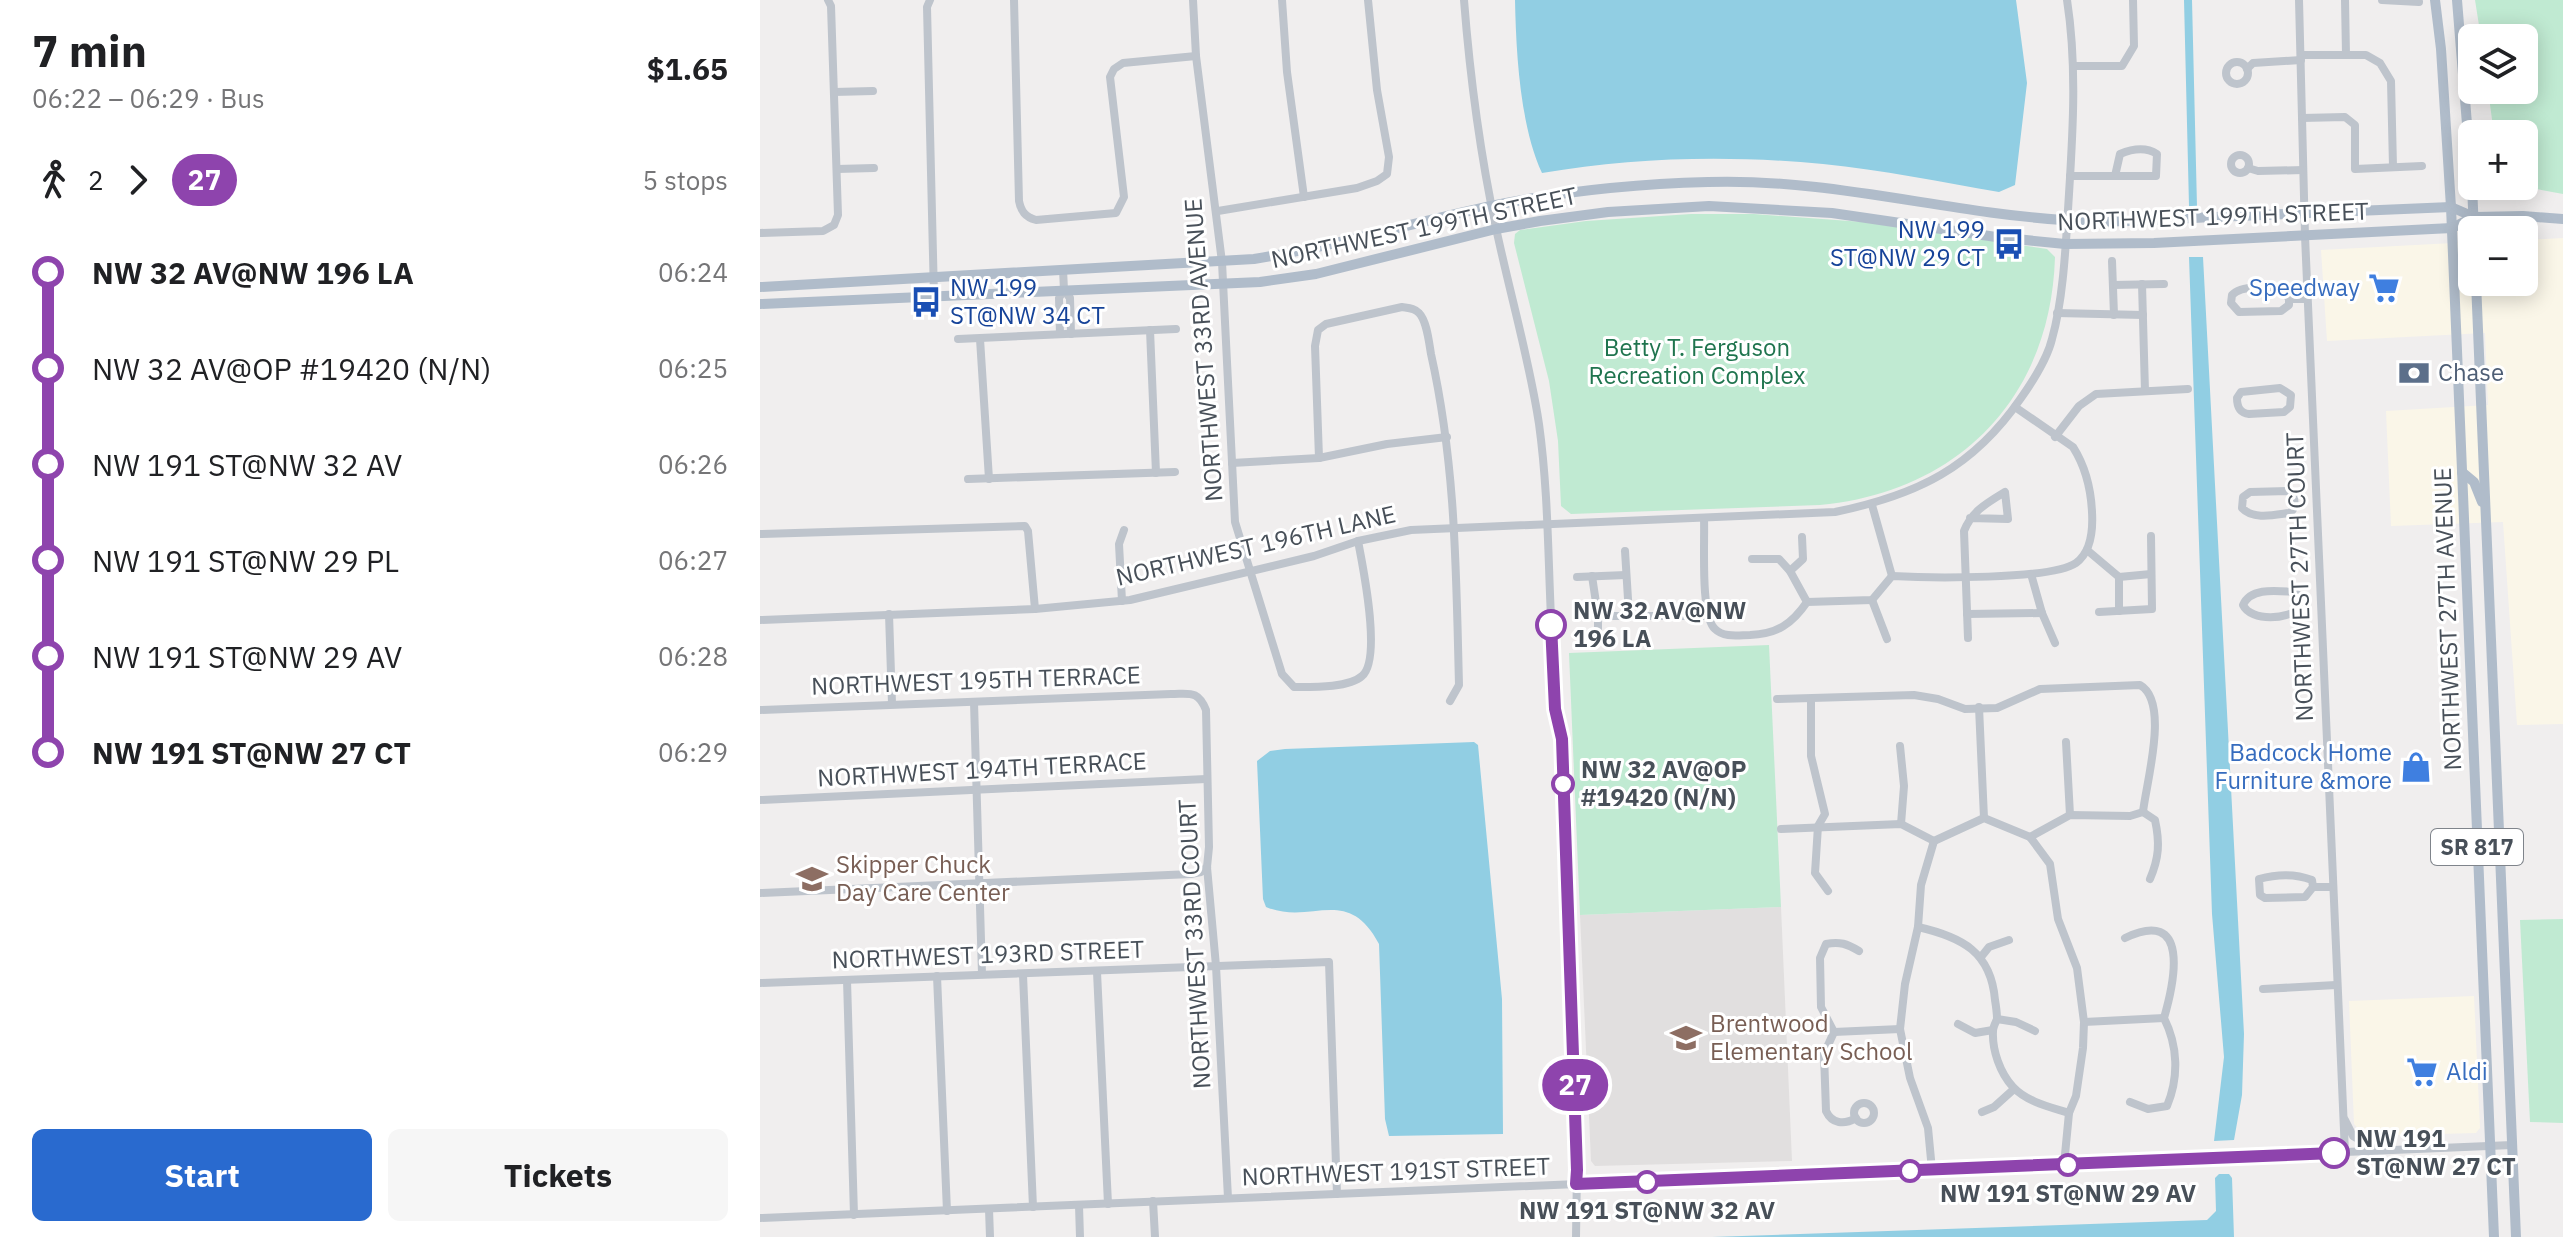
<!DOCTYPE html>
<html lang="en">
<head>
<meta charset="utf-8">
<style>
  body { margin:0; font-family:"IBM Plex Sans",sans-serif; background:#f6f6f6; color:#202124; height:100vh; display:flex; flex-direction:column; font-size:30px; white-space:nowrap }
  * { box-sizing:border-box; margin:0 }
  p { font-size:26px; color:#757577 }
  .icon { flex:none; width:44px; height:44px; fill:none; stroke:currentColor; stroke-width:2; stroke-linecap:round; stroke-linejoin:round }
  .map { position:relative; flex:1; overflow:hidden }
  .side { display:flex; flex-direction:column; background:#fff; width:760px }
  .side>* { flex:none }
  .badge { padding:0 16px; border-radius:26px; font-size:28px; line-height:52px }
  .tools { position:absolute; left:1698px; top:24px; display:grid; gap:16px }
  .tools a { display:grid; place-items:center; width:80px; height:80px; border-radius:12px; background:#fff; box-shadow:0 4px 20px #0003; font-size:40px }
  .map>.badge { position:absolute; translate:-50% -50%; box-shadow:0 0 0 4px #fff }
  .legs { display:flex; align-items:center; gap:12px; height:88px; padding:0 32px; font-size:26px }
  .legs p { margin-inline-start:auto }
  .overview { display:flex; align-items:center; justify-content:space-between; height:136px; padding:0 32px }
  h1 { font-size:44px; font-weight:700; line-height:60px }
  .primary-button { display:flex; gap:16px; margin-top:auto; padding:16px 32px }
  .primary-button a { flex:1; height:92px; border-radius:12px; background:#296acf; color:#fff; font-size:32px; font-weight:700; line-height:92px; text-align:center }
  .primary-button a+a { background:#f6f6f6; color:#202124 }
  ul { padding:0 32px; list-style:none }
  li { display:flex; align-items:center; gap:28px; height:96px; font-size:30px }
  li i { display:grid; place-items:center; width:12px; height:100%; margin:0 10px; background:currentColor }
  li i::after { content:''; width:20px; height:20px; margin:-10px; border:6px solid; border-radius:50%; background:#fff }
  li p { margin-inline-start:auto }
  li:first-child i { background:linear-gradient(#0000 50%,currentColor 0) }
  li:last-child i { background:linear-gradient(currentColor 50%,#0000 0) }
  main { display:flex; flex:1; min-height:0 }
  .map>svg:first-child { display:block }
  .commercial { fill:#faf6e8 }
  .education { fill:#e1dfdf }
  .green { fill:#c0ead2 }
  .water { fill:#91cee3 }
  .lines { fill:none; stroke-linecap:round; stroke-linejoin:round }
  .canal { stroke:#91cee3; stroke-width:8 }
  .minor { stroke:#bec4cc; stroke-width:8 }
  .major { stroke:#b0bcca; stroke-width:10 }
  .line-1-casing { stroke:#fff; stroke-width:18 }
  .line-1 { stroke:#8e44ad; stroke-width:12 }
  .stop-1-dot { fill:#fff; stroke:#8e44ad; stroke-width:4 }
  .labels { text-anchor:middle; stroke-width:6; stroke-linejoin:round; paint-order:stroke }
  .shield { fill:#fff; stroke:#7f848b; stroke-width:2 }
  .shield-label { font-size:22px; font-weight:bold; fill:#485059 }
  .street-label { font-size:24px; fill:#485059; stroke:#fff }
  .transit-label { font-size:24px; fill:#164399; stroke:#fff; text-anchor:end }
  .shop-label { font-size:24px; fill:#366cbe; stroke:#fff; text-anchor:end }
  .park-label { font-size:24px; fill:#1f744e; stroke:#fff }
  .service-label { font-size:24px; fill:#4e5e75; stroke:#fff; text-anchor:start }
  .stop-label { font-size:24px; font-weight:bold; fill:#485059; stroke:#fff; text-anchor:start }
  .education-label { font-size:24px; fill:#785e54; stroke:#fff; text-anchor:start }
</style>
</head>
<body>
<main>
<section class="side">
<div class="overview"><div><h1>7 min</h1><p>06:22 – 06:29 · Bus</p></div><b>$1.65</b></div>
<div class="legs"><svg class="icon" aria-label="walk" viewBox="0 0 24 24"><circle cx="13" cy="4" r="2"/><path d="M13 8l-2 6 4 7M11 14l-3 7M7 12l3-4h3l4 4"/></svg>2<svg class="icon" aria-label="forward" viewBox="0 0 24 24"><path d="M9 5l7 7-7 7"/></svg><b class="badge" style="background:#8e44ad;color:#fff">27</b><p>5 stops</p></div>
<ul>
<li><i style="color:#8e44ad"></i><b>NW 32 AV@NW 196 LA</b><p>06:24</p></li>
<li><i style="color:#8e44ad"></i><span>NW 32 AV@OP #19420 (N/N)</span><p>06:25</p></li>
<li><i style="color:#8e44ad"></i><span>NW 191 ST@NW 32 AV</span><p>06:26</p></li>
<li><i style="color:#8e44ad"></i><span>NW 191 ST@NW 29 PL</span><p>06:27</p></li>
<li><i style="color:#8e44ad"></i><span>NW 191 ST@NW 29 AV</span><p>06:28</p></li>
<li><i style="color:#8e44ad"></i><b>NW 191 ST@NW 27 CT</b><p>06:29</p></li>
</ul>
<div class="primary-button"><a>Start</a><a>Tickets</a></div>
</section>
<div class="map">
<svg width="1803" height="1237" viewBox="0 0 1803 1237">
  <rect width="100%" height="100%" fill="#f0eeee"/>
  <g class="commercial">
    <polygon points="1803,238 1803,724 1757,725 1743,522 1631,526 1626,411 1728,405 1725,333 1567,341 1561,250 1712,242 1712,282 1764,282 1764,240"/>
    <polygon points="1714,996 1720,1128 1716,1133 1605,1136 1594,1124 1589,1001"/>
  </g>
  <polygon class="education" points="1021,907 1032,1161 835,1166 831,1161 820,915"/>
  <g class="green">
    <polygon points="1715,0 1803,0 1803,194 1760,186 1764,186 1764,134 1734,134 1728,90 1764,90 1764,38 1721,38"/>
    <path d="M931,214h63l109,8 184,27 8,8c-4,140 -96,235 -235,248l-249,9 -10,-8 -3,-65 -9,-60 -35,-138 1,-9 5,-4 66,-9z"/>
    <polygon points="1009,645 1021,907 820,915 809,653"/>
    <polygon points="1803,919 1803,1123 1770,1122 1760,920"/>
  </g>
  <g class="water">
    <path d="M755,0h501l11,83 -12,102 -16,7c-58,-10 -117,-22 -176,-28 -93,-9 -189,-7 -281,9 -22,-47 -26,-121 -27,-173z"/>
    <polygon points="1429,257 1443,257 1484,1034 1482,1095 1474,1140 1454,1141 1464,1057 1452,914"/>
    <path d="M714,742l4,3 24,254 1,135 -114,2 -4,-17 -6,-175c-32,-60 -67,-18 -113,-37l-3,-8 -6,-138 13,-10 15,-2z"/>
    <polygon points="1459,1174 1469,1174 1472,1178 1474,1237 952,1237 1447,1220 1456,1211 1455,1178"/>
  </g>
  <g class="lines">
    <polyline class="canal" points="1428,0 1433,206"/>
    <g class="minor">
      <polyline points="170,0 167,7 174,296"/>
      <path d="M254,0l5,201c2,10 6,16 17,19l80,-7 8,-16 -14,-120 4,-8 9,-6 73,-7"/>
      <path d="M433,0l3,56 26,206 13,260 47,152 12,13c18,0 55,1 68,-11 20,-17 1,-109 -4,-135"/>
      <polyline points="522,0 527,72 544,197"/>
      <path d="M704,0c6,77 16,153 32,228 14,66 33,130 43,196 9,65 9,130 12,194 1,41 2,81 11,121l15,431 -1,67"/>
      <polyline points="1539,0 1545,236 1585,1153"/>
      <polyline points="1585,0 1586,55"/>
      <polyline points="1622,0 1659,2"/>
      <polyline points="1541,55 1606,55 1620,63 1631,81 1633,167"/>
      <circle cx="1477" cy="73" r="11"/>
      <polyline points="1314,66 1362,66 1374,46 1373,0"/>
      <polyline points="1487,69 1493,63 1541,60"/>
      <polyline points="74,92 113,91"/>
      <polyline points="1542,118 1585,117 1595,125 1595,169 1662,166"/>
      <circle cx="1480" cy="164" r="9"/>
      <polyline points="1488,168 1498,171 1543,170"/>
      <polyline points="77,169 114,168"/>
      <path d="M1310,176c29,0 57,0 86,0l1,-22c-11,-7 -25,-5 -37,0l-5,22"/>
      <polyline points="458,211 597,188 617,181 627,174 629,157 617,90 608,0"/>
      <polyline points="0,233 63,231 74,225 78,215 71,6 68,0"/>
      <polyline points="1352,261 1354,315"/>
      <polyline points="1382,284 1385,391"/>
      <polyline points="1353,285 1404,284"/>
      <polyline points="304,290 310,298 311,334"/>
      <path d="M1529,299v6l-8,6 -42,1 -8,-9 1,-8c9,-10 38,-9 52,-5l5,9h18"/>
      <polyline points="1297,313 1383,315"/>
      <polyline points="390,330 396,473"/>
      <polyline points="300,334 299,298 304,290 303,269"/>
      <polyline points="198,339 416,329"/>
      <polyline points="220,339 229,479"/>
      <path d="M1520,388l11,7 -1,12 -6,5 -35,2c-9,-1 -12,-7 -12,-16l4,-6z"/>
      <polyline points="1295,437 1319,406 1336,394 1428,389"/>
      <path d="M559,458l-4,-112 3,-16 8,-6 76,-17c6,1 13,1 17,6 8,8 10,30 12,41 25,112 25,217 28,331l-9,16"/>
      <polyline points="472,463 559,458 627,444 687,437"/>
      <polyline points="208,479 415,472"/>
      <path d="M1528,491l5,3c2,6 3,16 -4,19 -15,2 -36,7 -47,-5l1,-11 7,-5z"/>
      <polyline points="1112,505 1132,576"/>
      <path d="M944,519c1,22 -4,97 11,110 9,9 24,6 35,6 27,-1 42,-11 57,-33l65,-2 20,-24c35,2 160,4 184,-13 15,-11 17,-34 16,-51 -1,-22 -7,-46 -19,-65l-58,-40"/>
      <polyline points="0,534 265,526 268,531 275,609"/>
      <polyline points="1327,550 1359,577 1391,574"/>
      <polyline points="865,551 869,615"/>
      <polyline points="992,559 1019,559 1030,571 1047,602"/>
      <polyline points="1030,571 1043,559 1042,537"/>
      <polyline points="1271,574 1282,613 1295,643"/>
      <polyline points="832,576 838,616 947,616"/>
      <polyline points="817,577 866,575"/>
      <polyline points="1359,577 1359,611"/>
      <path d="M1534,592l6,4 1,11c-12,13 -50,15 -58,-2 8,-18 34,-14 51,-13z"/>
      <polyline points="1112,600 1127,639"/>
      <polyline points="362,601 359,544 364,530"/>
      <polyline points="1339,612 1392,609 1391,536"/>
      <polyline points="129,614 132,704"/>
      <polyline points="1207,614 1282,613"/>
      <polyline points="838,616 838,641"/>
      <path d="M0,620l275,-11 95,-9 184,-44 44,-15 53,-11 424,-18c82,-17 138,-44 186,-114 12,-17 26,-38 31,-59 12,-42 14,-100 17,-145 4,-64 8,-130 -2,-194"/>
      <path d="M1208,638l-4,-107c8,-20 23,-28 41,-39l3,27 -38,-1"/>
      <path d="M1017,699l137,-4 24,4 27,10 32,-1 43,-19 100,-4c30,17 6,98 3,127"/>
      <polyline points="1051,699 1051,756 1065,814 1058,826 1055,873 1068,891"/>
      <polyline points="214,702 222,974"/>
      <polyline points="1219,707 1224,818"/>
      <path d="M0,710l411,-16c19,0 27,-4 35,16l3,137 -2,20 9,99 12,232"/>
      <polyline points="1306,742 1310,815"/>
      <polyline points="1140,746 1144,786 1141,824"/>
      <polyline points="0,800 446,779"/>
      <path d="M1383,812l12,8c5,23 4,38 -5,59"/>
      <polyline points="1021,829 1141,824 1174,841 1224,818 1270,837 1310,815 1370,816 1383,812"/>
      <polyline points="1270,837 1290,864 1298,919 1317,968 1324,1022 1323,1048 1316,1096 1309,1113 1304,1165"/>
      <path d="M1553,887l-1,-7c-18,-7 -35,-6 -53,-1l1,16 5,3 40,-1 8,-10h20"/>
      <polyline points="0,893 431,874 441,872 447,867"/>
      <path d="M1158,927c44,10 73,25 77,73 1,6 2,13 2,19 -1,3 -4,8 -4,12 -1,19 7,42 20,56 14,15 37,20 56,26"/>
      <path d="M1365,938c65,-31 50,42 39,80 14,28 15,59 3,88l-19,3 -18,-7"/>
      <polyline points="1221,957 1229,947 1249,940"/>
      <polyline points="337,972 348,1204"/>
      <polyline points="263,975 273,1207"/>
      <polyline points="177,976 187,1211"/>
      <polyline points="87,980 94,1215"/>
      <polyline points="0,983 569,962 577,1194"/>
      <polyline points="1503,989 1576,985"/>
      <polyline points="1237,1019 1256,1022 1275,1031"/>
      <polyline points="1324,1022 1404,1018"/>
      <polyline points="1198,1024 1215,1033 1233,1030"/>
      <polyline points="1074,1032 1140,1029"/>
      <circle cx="1104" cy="1113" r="10"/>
      <polyline points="1222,1112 1234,1107 1254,1089"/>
      <path d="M1096,1118c-12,7 -24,6 -30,-7l-2,-57 10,-22 -13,-25 -1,-49 6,-14c14,-3 21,0 33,7"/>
      <polyline points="1585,1120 1593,1136 1617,1150"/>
      <polyline points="1172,1170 1168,1128 1150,1078 1140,1029 1145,984 1158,927 1161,885 1174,841"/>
      <polyline points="393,1201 395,1237"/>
      <polyline points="319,1205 320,1237"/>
      <polyline points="229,1209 230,1237"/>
      <polyline points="0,1218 1752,1145"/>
    </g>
    <g class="major">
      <polyline points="1675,0 1681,49 1691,207 1734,1237"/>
      <polyline points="1697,0 1712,186"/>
      <polyline points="1712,186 1714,230"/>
      <polyline points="1716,282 1756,1237"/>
      <path d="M0,287l494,-28c81,-13 158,-36 237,-53 72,-15 144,-22 217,-24 119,-4 236,30 355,38 50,4 101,-1 151,-3 79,-4 158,-6 237,-10l23,10 49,-1 40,3"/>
      <polyline points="0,304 500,282 556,274 736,229 780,221 848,212 949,206 1072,213 1236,237 1305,244 1394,243 1692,228 1714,217"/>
      <polyline points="1702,472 1714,482 1722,502"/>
    </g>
  </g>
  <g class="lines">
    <defs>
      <polyline id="line-1" points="791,625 795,709 802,739 817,1170 816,1184 1574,1153"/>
    </defs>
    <use href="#line-1" class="line-1-casing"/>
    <use href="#line-1" class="line-1"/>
  </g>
  <defs>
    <symbol id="bus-bare" viewBox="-9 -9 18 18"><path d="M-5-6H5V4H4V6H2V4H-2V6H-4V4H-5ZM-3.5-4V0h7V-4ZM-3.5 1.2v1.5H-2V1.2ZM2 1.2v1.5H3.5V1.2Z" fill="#1a4fb4" stroke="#fff" stroke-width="2.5" paint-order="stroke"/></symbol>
    <symbol id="supermarket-bare" viewBox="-9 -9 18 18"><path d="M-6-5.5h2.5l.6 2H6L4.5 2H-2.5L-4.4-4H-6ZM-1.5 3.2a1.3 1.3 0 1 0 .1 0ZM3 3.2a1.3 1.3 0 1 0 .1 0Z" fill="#3f7fe0" stroke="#fff" stroke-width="2.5" paint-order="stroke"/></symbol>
    <symbol id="bank-bare" viewBox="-9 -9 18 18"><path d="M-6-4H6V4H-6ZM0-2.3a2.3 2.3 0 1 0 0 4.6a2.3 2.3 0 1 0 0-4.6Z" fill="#5c6f8a" stroke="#fff" stroke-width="2.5" paint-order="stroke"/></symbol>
    <symbol id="shop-bare" viewBox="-9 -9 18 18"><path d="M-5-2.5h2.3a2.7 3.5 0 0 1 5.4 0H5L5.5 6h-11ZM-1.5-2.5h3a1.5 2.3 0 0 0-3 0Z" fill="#3f7fe0" stroke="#fff" stroke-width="2.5" paint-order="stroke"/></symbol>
    <symbol id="school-bare" viewBox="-9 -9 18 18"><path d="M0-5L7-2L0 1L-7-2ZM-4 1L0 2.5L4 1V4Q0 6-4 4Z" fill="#8d6e63" stroke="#fff" stroke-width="2.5" paint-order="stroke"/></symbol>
  </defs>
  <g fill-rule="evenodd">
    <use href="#bus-bare" x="1227" y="222" width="44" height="44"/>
    <use href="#supermarket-bare" x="1602" y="266" width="44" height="44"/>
    <use href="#bus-bare" x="144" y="280" width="44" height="44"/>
    <use href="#bank-bare" x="1632" y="351" width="44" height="44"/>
    <use href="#shop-bare" x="1634" y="745" width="44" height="44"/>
    <use href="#school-bare" x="30" y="857" width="44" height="44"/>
    <use href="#school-bare" x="904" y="1016" width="44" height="44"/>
    <use href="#supermarket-bare" x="1640" y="1050" width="44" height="44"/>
  </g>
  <g class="stop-1-dot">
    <circle cx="791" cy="625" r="14"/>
    <circle cx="803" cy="784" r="10"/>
    <circle cx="1574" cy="1153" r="14"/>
    <circle cx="1308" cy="1165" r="10"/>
    <circle cx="1150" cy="1171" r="10"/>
    <circle cx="887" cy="1182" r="10"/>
  </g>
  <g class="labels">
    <rect class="shield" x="1671" y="829" width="92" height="36" rx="6"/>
    <g class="shield-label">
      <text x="1717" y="855">SR 817</text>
    </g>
    <g class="street-label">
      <text transform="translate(1453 217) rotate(-2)" y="8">NORTHWEST 199TH STREET</text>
      <text transform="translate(664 228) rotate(-12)" y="8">NORTHWEST 199TH STREET</text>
      <text transform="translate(444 350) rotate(-94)" y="8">NORTHWEST 33RD AVENUE</text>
      <text transform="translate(496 546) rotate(-13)" y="8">NORTHWEST 196TH LANE</text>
      <text transform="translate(1540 577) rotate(-92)" y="8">NORTHWEST 27TH COURT</text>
      <text transform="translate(1688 619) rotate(-92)" y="8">NORTHWEST 27TH AVENUE</text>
      <text transform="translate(216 681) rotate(-2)" y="8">NORTHWEST 195TH TERRACE</text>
      <text transform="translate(222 770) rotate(-3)" y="8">NORTHWEST 194TH TERRACE</text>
      <text transform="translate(435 944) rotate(-93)" y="8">NORTHWEST 33RD COURT</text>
      <text transform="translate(228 955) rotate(-2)" y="8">NORTHWEST 193RD STREET</text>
      <text transform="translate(636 1172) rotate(-2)" y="8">NORTHWEST 191ST STREET</text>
    </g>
    <g class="transit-label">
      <text x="1225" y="238">NW 199<tspan x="1225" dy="28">ST@NW 29 CT</tspan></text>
      <text x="190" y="296" text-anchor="start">NW 199<tspan x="190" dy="28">ST@NW 34 CT</tspan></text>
    </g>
    <g class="shop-label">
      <text x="1600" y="296">Speedway</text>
      <text x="1632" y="761">Badcock Home<tspan x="1632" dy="28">Furniture &amp;more</tspan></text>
      <text x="1686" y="1080" text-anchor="start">Aldi</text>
    </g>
    <g class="park-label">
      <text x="937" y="356">Betty T. Ferguson<tspan x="937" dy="28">Recreation Complex</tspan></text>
    </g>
    <g class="service-label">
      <text x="1678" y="381">Chase</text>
    </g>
    <g class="stop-label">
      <text x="813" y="619">NW 32 AV@NW<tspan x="813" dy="28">196 LA</tspan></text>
      <text x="821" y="778">NW 32 AV@OP<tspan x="821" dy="28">#19420 (N/N)</tspan></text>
      <text x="1596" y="1147">NW 191<tspan x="1596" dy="28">ST@NW 27 CT</tspan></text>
      <text x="1308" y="1202" text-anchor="middle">NW 191 ST@NW 29 AV</text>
      <text x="887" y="1219" text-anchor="middle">NW 191 ST@NW 32 AV</text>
    </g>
    <g class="education-label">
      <text x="76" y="873">Skipper Chuck<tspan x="76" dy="28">Day Care Center</tspan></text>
      <text x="950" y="1032">Brentwood<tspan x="950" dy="28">Elementary School</tspan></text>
    </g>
  </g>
</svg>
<div class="tools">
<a><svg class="icon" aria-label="layers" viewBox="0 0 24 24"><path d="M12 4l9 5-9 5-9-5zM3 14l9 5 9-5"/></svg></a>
<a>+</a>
<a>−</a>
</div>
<b class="badge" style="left:815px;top:1085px;background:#8e44ad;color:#fff">27</b>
</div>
</main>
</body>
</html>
